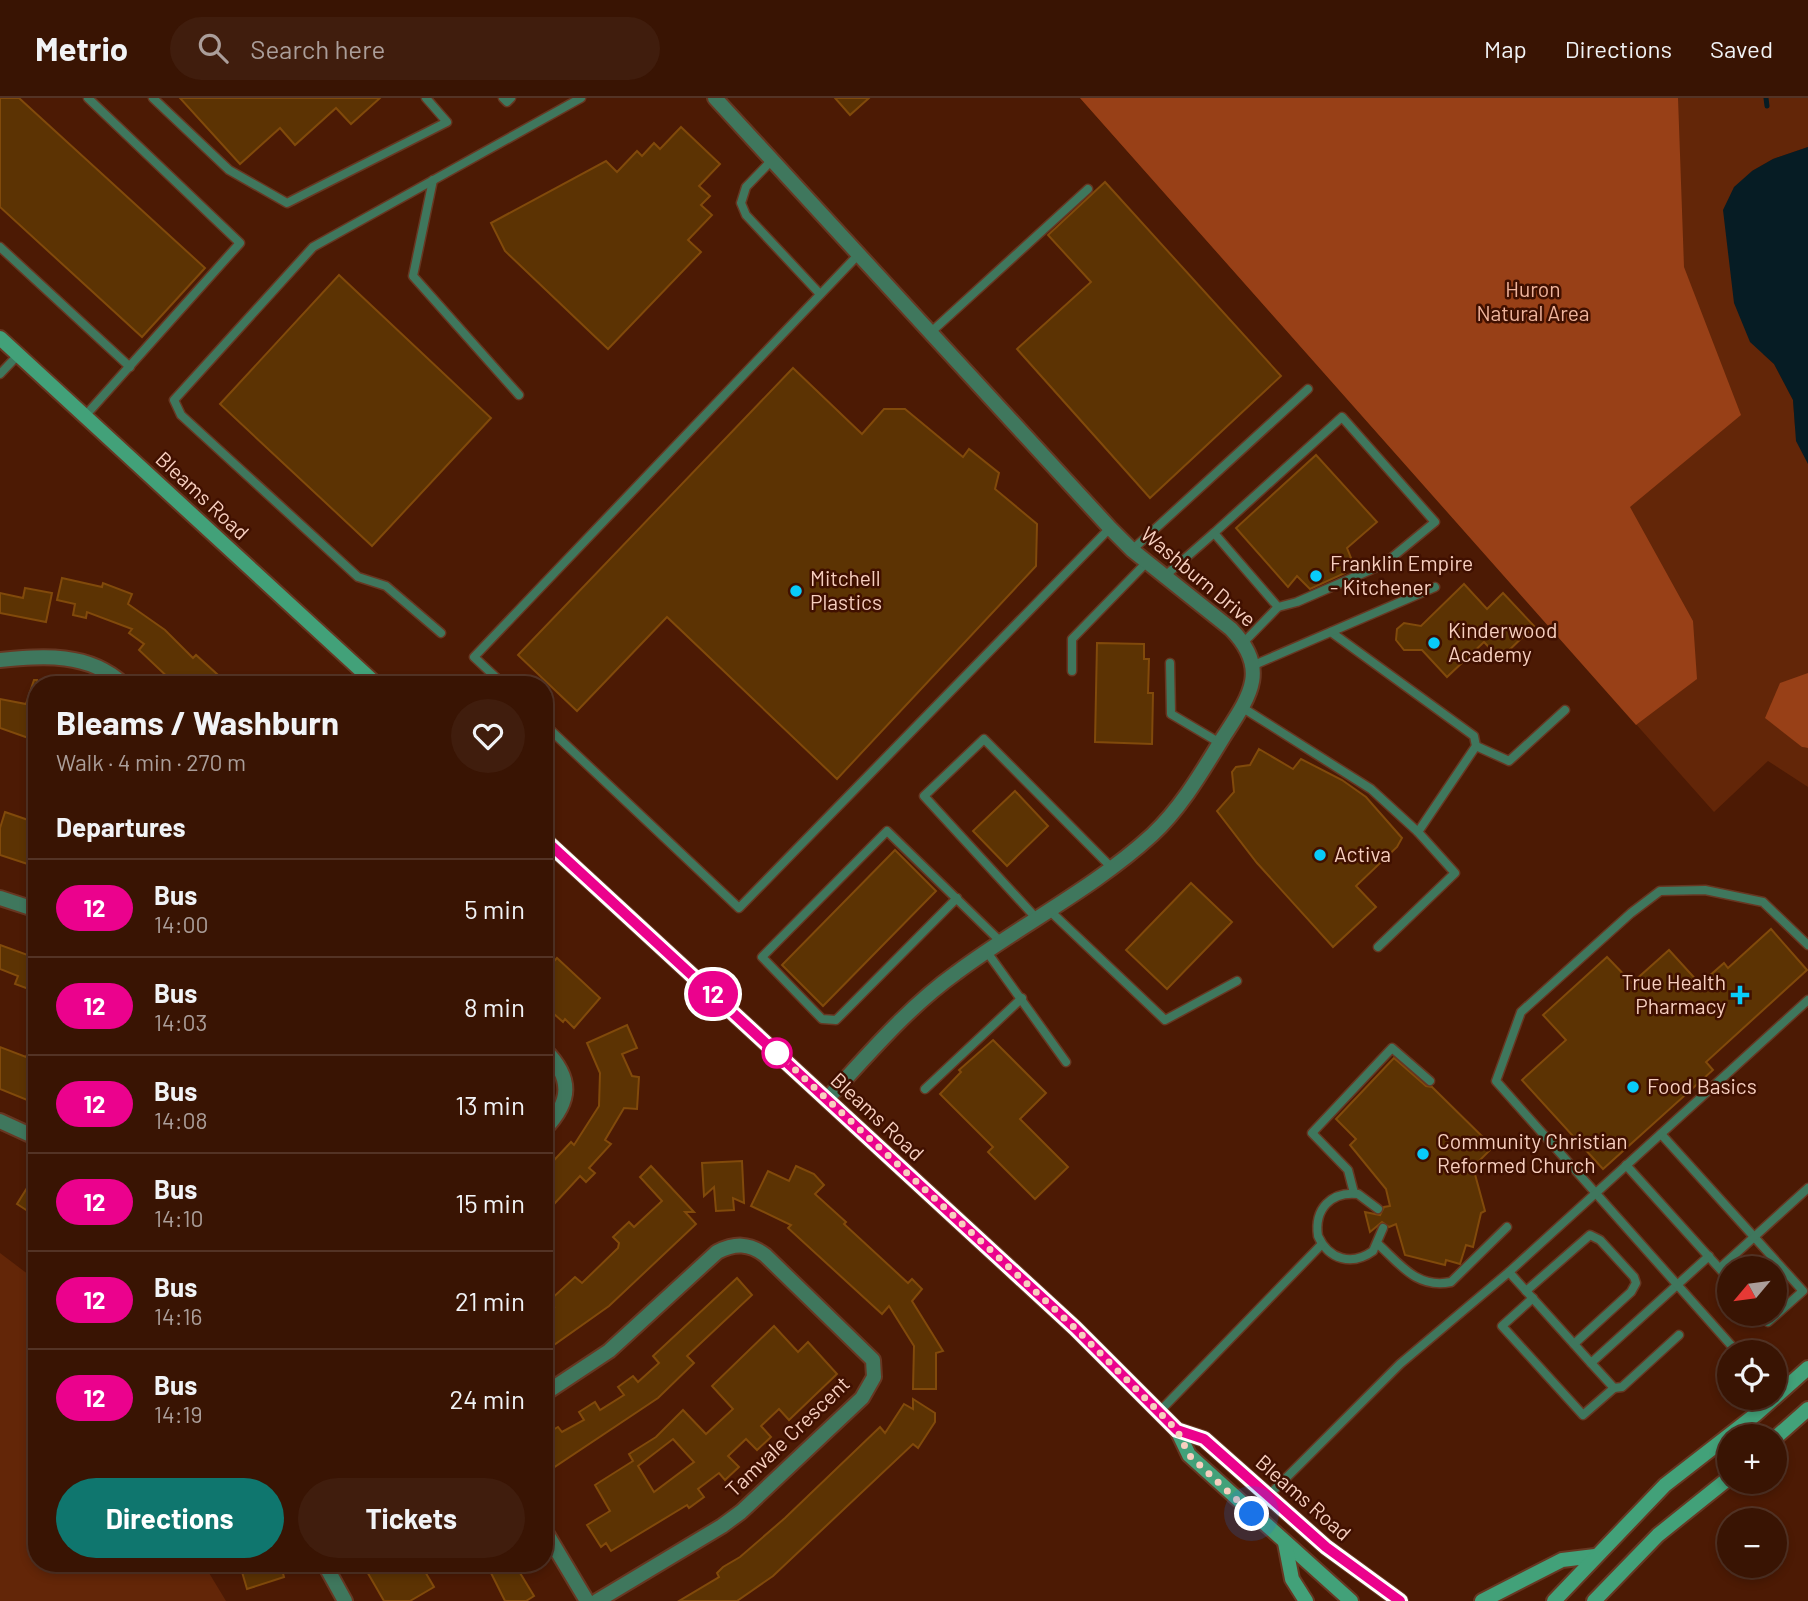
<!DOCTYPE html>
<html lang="en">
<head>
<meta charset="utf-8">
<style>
  body { margin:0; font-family:Barlow,sans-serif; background:#401d0d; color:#f1f3f6; height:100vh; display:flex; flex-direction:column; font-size:26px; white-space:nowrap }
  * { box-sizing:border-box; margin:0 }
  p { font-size:23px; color:#ab9e9a }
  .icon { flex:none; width:38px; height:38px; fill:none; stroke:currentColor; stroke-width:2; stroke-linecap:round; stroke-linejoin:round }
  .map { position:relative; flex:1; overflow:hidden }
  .side { position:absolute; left:28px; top:578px; width:525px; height:896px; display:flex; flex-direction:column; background:#391403; border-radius:28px; box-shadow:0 4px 10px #0003,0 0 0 2px #533325 }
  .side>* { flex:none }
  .badge { padding:0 14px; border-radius:23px; font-size:24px; line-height:46px }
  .needle { width:46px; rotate:241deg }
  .fabs { position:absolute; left:1717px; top:1158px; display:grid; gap:14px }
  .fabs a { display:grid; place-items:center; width:70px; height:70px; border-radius:50%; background:#391403; box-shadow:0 4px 10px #0003,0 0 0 2px #533325; font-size:35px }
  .you { position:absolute; width:35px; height:35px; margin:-18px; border:5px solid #fff; border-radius:50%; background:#1a73e8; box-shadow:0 0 0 10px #1a73e833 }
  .map>.badge { position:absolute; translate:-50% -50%; box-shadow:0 0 0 4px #fff }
  h2 { padding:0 28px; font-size:26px; line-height:63px }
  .round { display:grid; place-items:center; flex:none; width:74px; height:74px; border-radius:37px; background:#401d0d }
  .overview { display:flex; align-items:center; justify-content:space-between; height:119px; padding:0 28px }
  h1 { font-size:33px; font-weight:700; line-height:52px }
  .action { display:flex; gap:14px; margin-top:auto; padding:14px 28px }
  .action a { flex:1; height:80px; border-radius:42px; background:#0f766e; color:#fff; font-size:28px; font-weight:700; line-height:80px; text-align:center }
  .action a+a { background:#401d0d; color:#f1f3f6 }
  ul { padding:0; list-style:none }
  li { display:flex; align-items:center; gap:21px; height:98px; padding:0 28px; border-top:2px solid #533325 }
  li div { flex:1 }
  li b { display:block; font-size:26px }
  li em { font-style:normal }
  li .badge { min-width:77px; font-weight:700; text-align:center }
  header { display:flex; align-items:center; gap:42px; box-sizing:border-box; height:98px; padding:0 35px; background:#391403; border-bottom:2px solid #533325 }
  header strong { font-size:33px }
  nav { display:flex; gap:38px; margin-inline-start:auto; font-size:24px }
  .search { width:490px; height:63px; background:#401d0d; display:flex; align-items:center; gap:18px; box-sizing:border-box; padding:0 24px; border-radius:38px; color:#ab9e9a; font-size:26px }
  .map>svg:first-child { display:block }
  .green { fill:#632608 }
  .forest { fill:#984017 }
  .water { fill:#061c24 }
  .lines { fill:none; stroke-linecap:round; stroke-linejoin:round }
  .stream { stroke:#061c24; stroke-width:5 }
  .building { fill:#5c3303; stroke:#814a0b; stroke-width:2; fill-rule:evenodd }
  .lane-casing { stroke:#673722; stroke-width:11 }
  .street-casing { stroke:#673722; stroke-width:18 }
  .secondary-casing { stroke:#673722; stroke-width:18 }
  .lane { stroke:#3f775d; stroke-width:8 }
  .street { stroke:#3f775d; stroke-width:14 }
  .secondary { stroke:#42a179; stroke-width:14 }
  .line-casing { stroke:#fff; stroke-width:16 }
  .line { stroke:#eb028d; stroke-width:10 }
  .walk { stroke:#f7cfbf; stroke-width:7; stroke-dasharray:0 12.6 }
  .poi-dot { fill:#08cbf9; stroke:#401000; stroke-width:2.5 }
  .stop-dot { fill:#fff; stroke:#eb028d; stroke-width:3.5 }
  .labels { text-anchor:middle; stroke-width:5; stroke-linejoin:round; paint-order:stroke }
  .park-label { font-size:21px; fill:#efb49c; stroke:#401000 }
  .street-label { font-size:21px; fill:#f7cfbf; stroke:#401000 }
  .poi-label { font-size:21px; fill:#f7cfbf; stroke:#401000; text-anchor:start }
</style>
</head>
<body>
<header>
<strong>Metrio</strong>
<div class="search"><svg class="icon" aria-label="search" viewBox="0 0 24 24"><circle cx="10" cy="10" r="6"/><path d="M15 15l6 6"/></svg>Search here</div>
<nav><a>Map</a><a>Directions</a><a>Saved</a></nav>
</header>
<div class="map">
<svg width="1808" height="1503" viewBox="0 0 1808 1503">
  <rect width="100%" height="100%" fill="#4c1a04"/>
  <g class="green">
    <polygon points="1080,0 1808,0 1808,49 1773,61 1752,73 1763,256 1774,266 1793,302 1795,328 1808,355 1808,625 1802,649 1808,650 1808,689 1768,663 1714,714"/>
    <polygon points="0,1155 37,1183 37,1465 203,1465 226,1503 0,1503"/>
  </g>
  <g class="forest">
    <polygon points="1080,0 1678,0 1684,169 1741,317 1630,409 1693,523 1697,581 1636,627"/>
    <polygon points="1808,575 1808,650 1802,649 1765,620 1780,585"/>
  </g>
  <polygon class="water" points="1808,49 1808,366 1796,343 1793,302 1774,266 1750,244 1734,205 1723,112 1734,89 1752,73 1773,61"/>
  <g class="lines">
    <polyline class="stream" points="1766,0 1767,8"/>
  </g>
  <g class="building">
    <polygon points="0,0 19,0 205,170 142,239 0,109"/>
    <polygon points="180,0 380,0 351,26 336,10 295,47 280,30 240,66"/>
    <polygon points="835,0 869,0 850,17"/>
    <polygon points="681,29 720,66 699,88 710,98 701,107 712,117 688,142 701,154 608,251 505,153 491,125 606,63 617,74 637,53 642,58 654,45 660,51"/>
    <polygon points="1105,84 1281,278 1150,400 1017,251 1091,184 1048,137"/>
    <polygon points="339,177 491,320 372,448 220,306"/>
    <polygon points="793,270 862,336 884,311 905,311 963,359 969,351 999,375 995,391 1037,426 1036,468 837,681 667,519 577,613 518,557"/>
    <polygon points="1316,357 1377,424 1347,450 1351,460 1342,464 1345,475 1310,491 1297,478 1288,489 1236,430"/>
    <polygon points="62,480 102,489 103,485 132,496 128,506 165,532 193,560 196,557 228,586 175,586 139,552 144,546 129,535 132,531 87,514 86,520 73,517 75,506 57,502"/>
    <polygon points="1464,486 1487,511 1503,495 1534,528 1500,561 1484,544 1447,579 1422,552 1404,552 1396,542 1397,531 1404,525 1421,528"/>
    <polygon points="25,490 52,495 46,524 0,515 0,495 23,500"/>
    <polygon points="1097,545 1144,546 1144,561 1149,561 1148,595 1153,595 1152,646 1095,644"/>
    <polygon points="34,582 37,582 37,643 0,630 0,601 26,606"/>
    <polygon points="1259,651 1293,671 1301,661 1342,682 1366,699 1402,740 1397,749 1356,788 1376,809 1333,849 1257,765 1217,713 1234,694 1232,674 1236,669 1250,667"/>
    <polygon points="1015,693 1048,728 1007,768 973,733"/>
    <polygon points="5,714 37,725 37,769 0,757 0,730"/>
    <polygon points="895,752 936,793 823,908 782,867"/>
    <polygon points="1191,785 1232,824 1167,891 1126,852"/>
    <polygon points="1771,831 1807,872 1706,964 1713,972 1603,1071 1522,982 1566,942 1543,917 1607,859 1632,885 1669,852 1700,886 1724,865 1728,870"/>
    <polygon points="0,847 36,860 33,868 37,869 37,894 15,886 18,878 0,871"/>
    <polygon points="557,860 600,900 574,930 565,921 563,924 544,907 544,874"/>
    <polygon points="627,927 637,950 622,956 632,978 639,979 637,1011 624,1010 605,1042 611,1046 589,1070 595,1075 586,1084 580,1078 544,1117 544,1073 571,1044 574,1047 599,1008 600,975 587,945"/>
    <polygon points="37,933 37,1006 0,991 0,949 26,959"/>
    <polygon points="993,942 1046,995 1020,1021 1068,1069 1035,1101 988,1054 993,1049 940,996 961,974 959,972"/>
    <polygon points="1394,960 1426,988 1432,989 1493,1049 1473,1069 1485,1113 1481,1115 1473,1149 1466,1147 1460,1166 1446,1162 1445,1167 1405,1157 1396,1126 1389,1129 1382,1124 1370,1134 1365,1114 1380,1117 1384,1109 1390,1108 1386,1091 1350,1047 1356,1041 1336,1021"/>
    <polygon points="742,1063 744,1105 733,1100 734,1112 716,1113 714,1089 704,1098 702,1065"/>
    <polygon points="651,1068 694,1114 685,1114 696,1126 609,1208 544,1254 544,1214 554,1209 549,1203 575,1179 582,1185 618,1150 619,1145 613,1139 629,1124 634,1129 662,1103 640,1079"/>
    <polygon points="796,1068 814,1076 824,1087 815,1096 846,1124 844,1126 908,1185 912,1181 922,1191 912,1203 943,1253 936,1255 936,1291 913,1291 914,1248 889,1208 882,1216 788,1130 791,1127 751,1108 768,1073 789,1083"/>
    <polygon points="37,1074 37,1119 17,1106"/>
    <polygon points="737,1180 752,1197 687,1258 694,1265 658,1300 553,1370 544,1355 544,1337 558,1329 562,1334 584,1322 579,1314 595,1304 600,1312 624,1297 618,1289 633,1278 638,1284 659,1265 653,1258"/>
    <path d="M774,1228l24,26 10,-10 29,32 -48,46 -10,-11 -18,17 10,11 -14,13 -11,-11 -18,17 11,11 -14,13 -6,-7 -21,16 6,8 -15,11 -2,-3 -76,46 -5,-8 -5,4 -14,-22 23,-14 -15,-26 38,-24 -4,-7 27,-17 27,-27 23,24 27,-25 -21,-23zM673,1341l21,23 -40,30 -16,-26z"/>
    <polygon points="913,1301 935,1315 935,1324 918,1350 913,1346 773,1478 737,1503 679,1503 719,1479 717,1475 723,1469 740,1459 785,1420 880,1329 885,1335 904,1306 913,1311"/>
    <polygon points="262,1465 280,1465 284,1479 247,1491 242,1474 263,1467"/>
    <polygon points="362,1465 420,1465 434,1489 410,1503 384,1503"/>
    <polygon points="486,1465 514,1465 534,1498 526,1503 505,1503"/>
  </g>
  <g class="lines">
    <defs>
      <g id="lane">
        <polyline points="153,0 229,72 287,105 447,24 426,0"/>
        <polyline points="503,0 507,4 511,0"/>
        <polyline points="772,62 746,89 741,105 746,117 820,196"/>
        <polyline points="433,82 413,178 519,297"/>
        <polyline points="0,149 130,269"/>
        <polyline points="930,235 1088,91"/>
        <polyline points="0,276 18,257"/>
        <polyline points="85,318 240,145 88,0"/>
        <polyline points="1214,435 1342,319 1435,424 1384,466 1297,504 1278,509"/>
        <polyline points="1132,452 1308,291"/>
        <polyline points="1165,478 1214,435 1278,509 1244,544"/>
        <polyline points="1331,534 1474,638 1476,648 1418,734"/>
        <polyline points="441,535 386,488 358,479 181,317 174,302 313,149 581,0"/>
        <polyline points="1170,565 1171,616 1220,645"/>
        <polyline points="1254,567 1435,489"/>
        <polyline points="1072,573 1072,541 1147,464"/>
        <polyline points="503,586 474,559 858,157"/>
        <polyline points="1243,610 1371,691 1418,734 1455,775 1378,849"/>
        <polyline points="544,626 739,810 1110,430"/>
        <polyline points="1476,648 1509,663 1565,612"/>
        <polyline points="957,800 836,922 822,921 762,859 887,733 1001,844"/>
        <polyline points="1050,813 1165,922 1237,883"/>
        <polyline points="1037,821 924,698 984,641 1111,769"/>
        <polyline points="987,854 1066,964"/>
        <polyline points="925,991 1022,900"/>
        <polyline points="1661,1036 1803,1193 1768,1224 1761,1216"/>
        <polyline points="1626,1067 1729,1181"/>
        <polyline points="1354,1095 1348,1072 1312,1035 1392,950 1430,983"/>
        <path d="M1378,1111l-20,-15c-27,-3 -44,15 -40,42 11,24 34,30 55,15l10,-23"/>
        <path d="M1378,1146c23,21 39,45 73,38l56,-55"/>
        <polyline points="1720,1170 1808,1090"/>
        <polyline points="1509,1174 1591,1265 1709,1158"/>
        <polyline points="1526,1193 1590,1137 1600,1142 1634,1179 1636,1185 1631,1194 1574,1246"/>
        <polyline points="1533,1200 1502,1228 1583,1317 1614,1290 1591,1265"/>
        <polyline points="1738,1255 1496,983 1521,914 1631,815 1660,793 1705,792 1763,804 1808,847"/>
        <polyline points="1614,1290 1622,1289 1679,1237"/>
        <polyline points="1159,1314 1322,1146"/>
        <polyline points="1267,1399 1400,1266 1509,1174 1808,902"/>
      </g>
      <g id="street">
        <path d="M715,0l395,430 22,22 99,79c39,40 19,67 -7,107 -21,34 -42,71 -72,99 -59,54 -132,90 -196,138 -49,35 -88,82 -129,126"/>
        <path d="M0,562c44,-4 88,-8 123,24"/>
        <polyline points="0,800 37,812"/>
        <path d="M544,951c29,29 28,52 0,81"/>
        <polyline points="0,1023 37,1040"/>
        <path d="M544,1296l65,-43 108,-99c18,-9 32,-9 48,3l108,105 1,17 -12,21 -121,114 -19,14 -125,75"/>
        <polyline points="544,1431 587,1503"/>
        <polyline points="324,1465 345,1503"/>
      </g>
      <g id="secondary">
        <polyline points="0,240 376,586"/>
        <polyline points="544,741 1075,1230 1177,1332 1189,1357 1351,1503"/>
        <polyline points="1177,1332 1204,1341 1326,1449 1400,1503"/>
        <polyline points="1774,1341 1808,1311"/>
        <polyline points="1285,1445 1292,1481 1306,1503"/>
        <polyline points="1482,1503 1562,1462 1595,1458"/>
        <polyline points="1554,1503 1665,1387 1755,1317 1808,1270"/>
        <polyline points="1594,1503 1658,1437 1729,1380"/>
      </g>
    </defs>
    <use href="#lane" class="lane-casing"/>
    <use href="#street" class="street-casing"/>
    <use href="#secondary" class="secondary-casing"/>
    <use href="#lane" class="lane"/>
    <use href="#street" class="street"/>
    <use href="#secondary" class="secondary"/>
  </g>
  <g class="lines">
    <defs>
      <polyline id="line" points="544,741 1075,1230 1177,1332 1204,1341 1326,1449 1400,1503"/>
    </defs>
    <use href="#line" class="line-casing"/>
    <use href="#line" class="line"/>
    <polyline class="walk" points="777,955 1075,1230 1177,1332 1189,1357 1252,1416"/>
  </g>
  <g class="poi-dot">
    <circle cx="1316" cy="478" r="7"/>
    <circle cx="796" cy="493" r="7"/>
    <circle cx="1434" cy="545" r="7"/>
    <circle cx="1320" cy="757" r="7"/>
    <path d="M1736.5 886.5h7v7h7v7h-7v7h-7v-7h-7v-7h7z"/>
    <circle cx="1633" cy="989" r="7"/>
    <circle cx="1423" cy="1056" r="7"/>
  </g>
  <circle class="stop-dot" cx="777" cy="955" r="14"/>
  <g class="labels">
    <g class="park-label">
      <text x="1533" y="199">Huron<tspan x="1533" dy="24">Natural Area</tspan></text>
    </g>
    <g class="street-label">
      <text transform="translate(202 398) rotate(43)" y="7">Bleams Road</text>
      <text transform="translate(1198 479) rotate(40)" y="7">Washburn Drive</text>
      <text transform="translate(877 1019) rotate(43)" y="7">Bleams Road</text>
      <text transform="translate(788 1339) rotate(-44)" y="7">Tamvale Crescent</text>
      <text transform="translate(1303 1400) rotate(41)" y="7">Bleams Road</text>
    </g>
    <g class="poi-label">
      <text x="1330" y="473">Franklin Empire<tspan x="1330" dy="24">- Kitchener</tspan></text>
      <text x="810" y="488">Mitchell<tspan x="810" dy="24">Plastics</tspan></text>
      <text x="1448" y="540">Kinderwood<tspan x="1448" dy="24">Academy</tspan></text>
      <text x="1334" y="764">Activa</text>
      <text x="1726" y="892" text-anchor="end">True Health<tspan x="1726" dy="24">Pharmacy</tspan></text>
      <text x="1647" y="996">Food Basics</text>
      <text x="1437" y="1051">Community Christian<tspan x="1437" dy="24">Reformed Church</tspan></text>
    </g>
  </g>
</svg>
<div class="fabs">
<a><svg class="needle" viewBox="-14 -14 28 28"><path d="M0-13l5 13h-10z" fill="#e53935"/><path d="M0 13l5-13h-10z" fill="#ab9e9a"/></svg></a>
<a><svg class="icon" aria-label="locate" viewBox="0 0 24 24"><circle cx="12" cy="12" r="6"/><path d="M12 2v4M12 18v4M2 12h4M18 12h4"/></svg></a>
<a>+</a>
<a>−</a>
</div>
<div class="you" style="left:1252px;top:1416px"></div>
<b class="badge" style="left:713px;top:896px;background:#eb028d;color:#fff">12</b>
<section class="side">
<div class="overview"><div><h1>Bleams / Washburn</h1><p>Walk · 4 min · 270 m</p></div><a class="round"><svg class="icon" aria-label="heart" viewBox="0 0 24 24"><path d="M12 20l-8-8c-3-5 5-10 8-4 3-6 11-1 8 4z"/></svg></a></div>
<h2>Departures</h2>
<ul>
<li><span class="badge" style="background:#eb028d;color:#fff">12</span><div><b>Bus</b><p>14:00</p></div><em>5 min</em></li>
<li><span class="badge" style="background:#eb028d;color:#fff">12</span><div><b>Bus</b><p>14:03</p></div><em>8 min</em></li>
<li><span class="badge" style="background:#eb028d;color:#fff">12</span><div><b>Bus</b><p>14:08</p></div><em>13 min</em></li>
<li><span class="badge" style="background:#eb028d;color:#fff">12</span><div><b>Bus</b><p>14:10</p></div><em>15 min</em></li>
<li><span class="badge" style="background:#eb028d;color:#fff">12</span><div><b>Bus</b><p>14:16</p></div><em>21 min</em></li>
<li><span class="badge" style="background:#eb028d;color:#fff">12</span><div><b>Bus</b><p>14:19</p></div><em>24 min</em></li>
</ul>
<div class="action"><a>Directions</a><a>Tickets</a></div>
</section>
</div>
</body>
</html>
